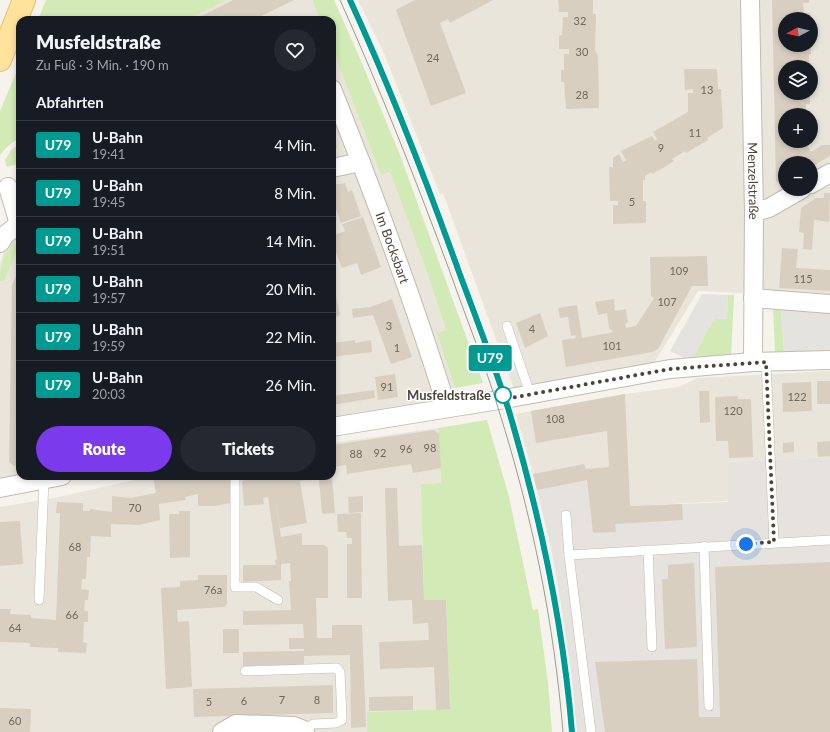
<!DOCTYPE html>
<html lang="de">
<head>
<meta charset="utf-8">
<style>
  body { margin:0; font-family:Lato,sans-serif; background:#242831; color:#f1f3f6; height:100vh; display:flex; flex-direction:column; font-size:15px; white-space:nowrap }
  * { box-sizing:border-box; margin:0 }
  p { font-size:13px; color:#9ea1a6 }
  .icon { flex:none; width:22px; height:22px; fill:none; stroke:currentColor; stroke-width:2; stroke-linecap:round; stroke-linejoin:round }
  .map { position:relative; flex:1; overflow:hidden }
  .details { position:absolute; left:16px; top:16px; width:320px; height:464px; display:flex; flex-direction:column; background:#171b24; border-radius:12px; box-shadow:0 2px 6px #0003 }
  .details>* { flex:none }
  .badge { padding:0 8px; border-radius:3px; font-size:14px; line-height:26px }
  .needle { width:26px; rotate:263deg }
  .tools { position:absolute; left:778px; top:12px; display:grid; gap:8px }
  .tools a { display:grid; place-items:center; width:40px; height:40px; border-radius:50%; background:#171b24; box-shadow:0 2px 6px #0003; font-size:20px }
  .you { position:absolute; width:20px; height:20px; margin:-10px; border:3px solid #fff; border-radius:50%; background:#1a73e8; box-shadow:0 0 0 6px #1a73e833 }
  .map>.badge { position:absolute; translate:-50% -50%; box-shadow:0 0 0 2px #fff }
  h2 { padding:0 20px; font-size:15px; line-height:36px }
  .round { display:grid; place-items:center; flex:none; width:42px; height:42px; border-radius:21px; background:#242831 }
  .summary { display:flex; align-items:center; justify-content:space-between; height:68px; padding:0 20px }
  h1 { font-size:19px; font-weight:800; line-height:30px }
  .action { display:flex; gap:8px; margin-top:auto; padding:8px 20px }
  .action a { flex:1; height:46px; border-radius:24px; background:#7c3aed; color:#fff; font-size:16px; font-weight:800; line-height:46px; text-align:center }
  .action a+a { background:#242831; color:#f1f3f6 }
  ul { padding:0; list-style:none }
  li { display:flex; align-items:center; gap:12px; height:48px; padding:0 20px; border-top:1px solid #363941 }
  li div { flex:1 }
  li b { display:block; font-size:15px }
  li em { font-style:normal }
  li .badge { min-width:44px; font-weight:700; text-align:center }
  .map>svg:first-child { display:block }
  .residential { fill:#eae5da; fill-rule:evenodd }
  .industrial { fill:#e6e2dd }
  .green { fill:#d2eab5 }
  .parking { fill:#e5e3e0 }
  .building { fill:#d8cfc1 }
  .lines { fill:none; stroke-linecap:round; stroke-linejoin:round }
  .service-casing { stroke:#c2bbae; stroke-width:10 }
  .minor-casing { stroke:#c2bbae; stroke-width:20 }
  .primary-casing { stroke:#e6c16a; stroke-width:24 }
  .service { stroke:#fff; stroke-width:9 }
  .minor { stroke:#fff; stroke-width:18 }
  .primary { stroke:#ffe39c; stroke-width:22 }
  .tram { stroke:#9a9a9a; stroke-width:1 }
  .line-casing { stroke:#fff; stroke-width:9 }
  .line { stroke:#009a93; stroke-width:6 }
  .walk { stroke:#4b4439; stroke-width:4; stroke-dasharray:0 7.2 }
  .stop-dot { fill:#fff; stroke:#009a93; stroke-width:2 }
  .labels { text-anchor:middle; stroke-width:3; stroke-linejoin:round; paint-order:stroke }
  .number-label { font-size:11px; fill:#6e675b }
  .street-label { font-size:13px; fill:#4b4439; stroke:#fff }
  .stop-label { font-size:13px; font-weight:bold; fill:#4b4439; stroke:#fff; text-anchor:end }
</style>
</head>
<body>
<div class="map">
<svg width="830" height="732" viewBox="0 0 830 732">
  <rect width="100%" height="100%" fill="#f6f3ec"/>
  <g class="residential">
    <polygon points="227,0 312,0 320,20 187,20"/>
    <path d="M358,0h472v297l-132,-6 -47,77 -137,21 -71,-196 -3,1 -57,-143zM785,19h26v26h-26zM785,67h26v26h-26zM785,115h26v26h-26zM785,163h26v26h-26z"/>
    <polygon points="332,48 381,175 390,172 424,264 446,330 438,333 455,388 436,404 332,423"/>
    <polygon points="20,210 20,476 0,482 0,263"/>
    <polygon points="830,371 830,457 728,462 728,501 591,508 584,464 533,474 516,414 625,394 678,387 698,378"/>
    <polygon points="438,428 441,483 421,484 424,600 446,600 450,709 367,712 367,732 0,732 0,507 54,498 152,476 332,476 332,443"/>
  </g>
  <polygon class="industrial" points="830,457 830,732 577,732 572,677 560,598 551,548 533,474 584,464 591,508 728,502 728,462"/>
  <g class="green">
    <polygon points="46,0 227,0 187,20 38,20"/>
    <polygon points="312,0 334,0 361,61 400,155 483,383 455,388 437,333 446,330 424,264 390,172 381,175 332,48 332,20 320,20"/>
    <polygon points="20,63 20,137 7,147 0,155 0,111"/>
    <polygon points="20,143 20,161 17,164 7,167 5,160 11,150"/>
    <path d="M14,243l5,3 -15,35h-4c0,-15 4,-28 14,-38z"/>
    <polygon points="728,295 734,295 731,356 691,361 714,319 727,319"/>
    <polygon points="773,308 781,309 784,352 775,352"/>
    <polygon points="487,420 509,497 533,610 538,609 548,683 552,732 367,732 367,712 450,709 446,600 424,600 421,484 441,483 438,428"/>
  </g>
  <g class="parking">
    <polygon points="702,294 728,295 727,319 714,319 691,361 670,351"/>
    <polygon points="781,309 830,313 830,350 784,352"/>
  </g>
  <g class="building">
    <polygon points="233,0 294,0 253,20 194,20"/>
    <polygon points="415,0 493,0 450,23 448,19 440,23 466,93 431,106 396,10"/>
    <polygon points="558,0 593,0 593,14 596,14 595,50 598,56 599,108 566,109 564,82 561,82 561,70 564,70 564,54 569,54 569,49 559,49 559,36 562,35 563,17 568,17 568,12 559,12"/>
    <polygon points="772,0 809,0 809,3 803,3 804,13 810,13 810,19 785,19 785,45 811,45 811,54 809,55 809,67 785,67 785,93 810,93 810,104 806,104 806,111 810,111 810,115 785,115 785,141 805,141 811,152 822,145 830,145 830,156 811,167 811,163 785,163 785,182 781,185 776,181"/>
    <polygon points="684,69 717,69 718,89 721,89 723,128 707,138 708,140 686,153 685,151 672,159 674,161 663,168 652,174 651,172 645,176 645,180 643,180 643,201 646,201 646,223 613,224 613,205 618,205 618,201 610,201 609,167 613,167 613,158 619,154 623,162 626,160 621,151 652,136 655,141 657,139 653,132 688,112 688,93 693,93 693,89 685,90"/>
    <polygon points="332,133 337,147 334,153 332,153"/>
    <polygon points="345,183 348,192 352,190 361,216 341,223 336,209 332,209 332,185"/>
    <polygon points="824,193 830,193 829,222 814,220 812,250 803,249 804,233 799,232 801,208 816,198 824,198"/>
    <polygon points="363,217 381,267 361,275 357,263 342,268 332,241 332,236 345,231 342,224"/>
    <polygon points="782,248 798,249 796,268 830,270 830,291 779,288"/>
    <polygon points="707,256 708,286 692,286 658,349 652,352 566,367 562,340 576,338 575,335 571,336 568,317 560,318 558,308 577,305 582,338 614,332 609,328 607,313 598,315 595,302 614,299 615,311 626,309 628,322 625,324 626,328 636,326 654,298 651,296 650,257"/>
    <polygon points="20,267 20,465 14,466 9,462 12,285"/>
    <polygon points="336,296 340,315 332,318 332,297"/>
    <polygon points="392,299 412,357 391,364 373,315 353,318 352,309 370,307"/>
    <polygon points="540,313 548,336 525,348 516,323"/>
    <polygon points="355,340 355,343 371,340 372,352 332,357 332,343"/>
    <polygon points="395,374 398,397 378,400 375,377"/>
    <rect x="817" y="381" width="13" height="23"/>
    <polygon points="811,382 812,411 783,412 782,383"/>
    <polygon points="374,390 375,398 332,405 332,396"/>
    <polygon points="699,391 709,391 710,422 700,423"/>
    <polygon points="625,394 630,506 682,504 683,520 615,524 616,532 593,533 587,480 537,490 533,474 584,464 586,469 609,467 607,431 536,443 531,411"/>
    <polygon points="738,396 738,399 751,399 753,457 729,458 728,441 716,441 715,397"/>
    <polygon points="434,430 439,434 441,468 413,473 411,464 347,474 346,465 332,467 332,445"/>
    <polygon points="830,441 830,456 818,457 817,442"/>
    <polygon points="794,442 794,452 783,453 783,443"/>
    <polygon points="160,476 230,476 230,503 215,506 198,506 198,494 185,497 186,500 159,504 160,520 139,525 111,524 111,537 91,536 90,557 87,557 86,579 82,579 81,589 89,590 88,600 85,600 84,611 88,611 88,622 84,622 83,642 87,643 86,653 58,652 58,648 30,647 30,643 0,642 0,609 11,609 10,614 31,615 31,618 56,620 60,513 56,513 57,502 83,503 83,511 90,511 90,509 112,512 112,496 131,498 156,493 153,477"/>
    <polygon points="245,476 318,476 300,481 307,523 280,528 274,488 281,537 302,533 302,545 324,545 328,548 328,598 316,598 317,638 332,638 332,625 362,625 366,727 351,728 350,655 304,656 304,665 243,666 243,652 304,651 304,649 289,649 289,638 304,638 303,624 243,625 243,611 291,610 289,581 291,581 290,563 281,564 281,580 243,582 243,565 276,565 275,560 277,559 268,497 263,498 264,504 244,506 242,481 245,480"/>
    <polygon points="324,476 332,476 335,513 323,514 322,512 319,480 325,479"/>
    <polygon points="385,488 397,488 399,546 422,545 424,600 446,600 450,709 436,710 434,667 380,669 379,642 429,640 428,623 413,624 412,600 388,601"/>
    <polygon points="363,496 363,512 349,513 348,497"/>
    <polygon points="179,511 190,511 190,557 170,558 169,514 179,514"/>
    <polygon points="361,513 362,598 347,598 347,544 352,544 352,538 347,538 346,532 338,532 337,514"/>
    <polygon points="20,521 23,564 0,566 0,522"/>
    <polygon points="830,562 830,732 605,732 595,662 697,659 699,717 720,717 715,567"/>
    <polygon points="694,563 697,647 665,649 662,579 668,579 668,565"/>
    <polygon points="198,575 227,575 227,604 224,607 177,610 178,622 189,621 192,687 166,689 161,588 180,587 180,581 198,580"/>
    <rect x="223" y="629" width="16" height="24"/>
    <polygon points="333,685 333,713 194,717 193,689"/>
    <polygon points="413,696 413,710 369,711 369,697"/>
    <polygon points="0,708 31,709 30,732 0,732"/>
  </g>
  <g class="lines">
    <defs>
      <g id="service">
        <polyline points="507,326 530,394"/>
        <polyline points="766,362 774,542"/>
        <polyline points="235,476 235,587 256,587 278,600"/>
        <polyline points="566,515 569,555"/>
        <polyline points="704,546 709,706"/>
        <polyline points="648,550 652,647"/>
        <polyline points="39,600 44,480"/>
        <polyline points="245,671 337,668 340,672 342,720 336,723 313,724 304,730"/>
        <polyline points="591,732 569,555 830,540"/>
      </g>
      <g id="minor">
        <path id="s1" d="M750,0l4,212 -1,150"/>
        <path id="s2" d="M332,89c42,105 82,212 115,319"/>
        <polyline points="332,168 361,162"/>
        <polyline points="811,184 830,173"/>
        <polyline points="8,187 19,224"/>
        <polyline points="754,212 769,208 802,189"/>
        <polyline points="0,243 5,235 20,223"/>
        <polyline points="753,298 830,304"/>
        <polyline points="332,427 505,399 670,369 753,362 830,360"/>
        <polyline points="0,488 62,476"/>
        <polyline points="222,732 236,724 294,726 304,730 305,732"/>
      </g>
      <polyline id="primary" points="0,60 24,0"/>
    </defs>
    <use href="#service" class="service-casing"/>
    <use href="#minor" class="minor-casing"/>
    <use href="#primary" class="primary-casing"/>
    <use href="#service" class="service"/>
    <use href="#minor" class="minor"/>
    <use href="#primary" class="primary"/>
    <g class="tram">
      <path d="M340,0c40,89 76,180 110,272 16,46 35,92 49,139 33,104 55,212 64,321"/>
      <path d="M350,0c41,89 76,180 109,272 17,46 35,92 50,139 31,105 53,211 63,321"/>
    </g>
  </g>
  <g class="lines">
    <defs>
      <path id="line" d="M350,0c41,89 76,180 109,272 17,46 35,92 50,139 31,105 54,211 63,321"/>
    </defs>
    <use href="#line" class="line-casing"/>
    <use href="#line" class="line"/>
    <polyline class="walk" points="503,395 505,399 670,369 766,362 774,542 746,544"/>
  </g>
  <circle class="stop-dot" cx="503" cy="395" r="8"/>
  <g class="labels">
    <g class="number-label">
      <text x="580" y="25">32</text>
      <text x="582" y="56">30</text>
      <text x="433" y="62">24</text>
      <text x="707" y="94">13</text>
      <text x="582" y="99">28</text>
      <text x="695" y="137">11</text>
      <text x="661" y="152">9</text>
      <text x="632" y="206">5</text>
      <text x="679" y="275">109</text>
      <text x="803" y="283">115</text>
      <text x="667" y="306">107</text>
      <text x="389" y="330">3</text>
      <text x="532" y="333">4</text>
      <text x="612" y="350">101</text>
      <text x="397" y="352">1</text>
      <text x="387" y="391">91</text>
      <text x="797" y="401">122</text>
      <text x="733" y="415">120</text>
      <text x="555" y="423">108</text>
      <text x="430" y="452">98</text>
      <text x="406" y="453">96</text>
      <text x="380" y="457">92</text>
      <text x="356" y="458">88</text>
      <text x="135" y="512">70</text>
      <text x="75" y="551">68</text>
      <text x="213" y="594">76a</text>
      <text x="72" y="619">66</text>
      <text x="15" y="632">64</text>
      <text x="282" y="704">7</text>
      <text x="317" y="704">8</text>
      <text x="244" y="705">6</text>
      <text x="209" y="706">5</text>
      <text x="15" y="725">60</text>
    </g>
    <g class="street-label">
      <text dy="5" stroke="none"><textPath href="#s1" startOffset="181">Menzelstraße</textPath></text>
      <text dy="5" stroke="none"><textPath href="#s2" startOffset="170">Im Bocksbart</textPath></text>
    </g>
    <g class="stop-label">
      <text x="491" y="400">Musfeldstraße</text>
    </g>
  </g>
</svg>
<div class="tools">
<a><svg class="needle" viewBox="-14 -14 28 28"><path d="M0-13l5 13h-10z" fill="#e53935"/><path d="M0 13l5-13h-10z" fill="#9ea1a6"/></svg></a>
<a><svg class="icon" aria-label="layers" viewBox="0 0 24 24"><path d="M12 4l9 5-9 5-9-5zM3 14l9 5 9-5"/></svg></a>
<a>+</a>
<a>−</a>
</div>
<div class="you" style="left:746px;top:544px"></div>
<b class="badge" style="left:490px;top:358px;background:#009a93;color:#fff">U79</b>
<section class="details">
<div class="summary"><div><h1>Musfeldstraße</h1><p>Zu Fuß · 3 Min. · 190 m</p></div><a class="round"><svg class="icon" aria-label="heart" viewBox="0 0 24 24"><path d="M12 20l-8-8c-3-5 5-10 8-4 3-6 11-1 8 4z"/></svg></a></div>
<h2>Abfahrten</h2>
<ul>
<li><span class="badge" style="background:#009a93;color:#fff">U79</span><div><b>U-Bahn</b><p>19:41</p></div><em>4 Min.</em></li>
<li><span class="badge" style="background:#009a93;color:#fff">U79</span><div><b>U-Bahn</b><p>19:45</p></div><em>8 Min.</em></li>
<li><span class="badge" style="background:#009a93;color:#fff">U79</span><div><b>U-Bahn</b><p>19:51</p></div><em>14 Min.</em></li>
<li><span class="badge" style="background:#009a93;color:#fff">U79</span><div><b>U-Bahn</b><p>19:57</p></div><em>20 Min.</em></li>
<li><span class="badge" style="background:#009a93;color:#fff">U79</span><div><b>U-Bahn</b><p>19:59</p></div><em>22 Min.</em></li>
<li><span class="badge" style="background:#009a93;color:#fff">U79</span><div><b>U-Bahn</b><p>20:03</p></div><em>26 Min.</em></li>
</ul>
<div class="action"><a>Route</a><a>Tickets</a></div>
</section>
</div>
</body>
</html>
